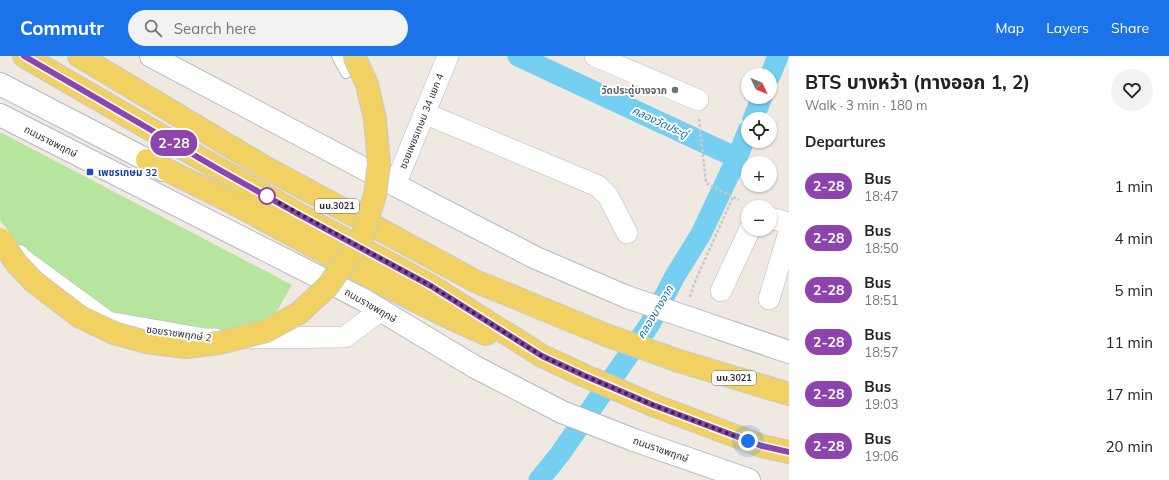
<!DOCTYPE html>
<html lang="en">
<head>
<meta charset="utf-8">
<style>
  body { margin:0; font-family:Mulish,"Noto Sans Thai",sans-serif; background:#f2f2f2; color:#222; height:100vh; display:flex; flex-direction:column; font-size:15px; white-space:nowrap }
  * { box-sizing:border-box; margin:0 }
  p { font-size:13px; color:#767676 }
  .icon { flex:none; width:22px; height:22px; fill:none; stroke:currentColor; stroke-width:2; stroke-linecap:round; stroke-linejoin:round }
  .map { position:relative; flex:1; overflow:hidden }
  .details { display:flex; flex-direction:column; background:#fff; width:380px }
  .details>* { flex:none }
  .badge { padding:0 8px; border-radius:13px; font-size:14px; line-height:26px }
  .needle { width:26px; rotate:133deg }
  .buttons { position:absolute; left:741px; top:12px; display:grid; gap:8px }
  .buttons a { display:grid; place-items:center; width:36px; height:36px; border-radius:50%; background:#fff; box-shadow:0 1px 3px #0004; font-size:20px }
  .you { position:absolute; width:20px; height:20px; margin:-10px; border:3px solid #fff; border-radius:50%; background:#1a73e8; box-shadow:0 0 0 6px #1a73e833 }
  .map>.badge { position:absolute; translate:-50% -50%; box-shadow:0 0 0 2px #fff }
  h2 { padding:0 16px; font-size:15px; line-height:36px }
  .round { display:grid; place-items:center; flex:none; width:42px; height:42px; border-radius:21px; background:#f2f2f2 }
  .overview { display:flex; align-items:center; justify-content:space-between; height:68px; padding:0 16px }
  h1 { font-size:19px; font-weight:700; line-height:30px }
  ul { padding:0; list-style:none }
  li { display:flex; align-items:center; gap:12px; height:52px; padding:0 16px }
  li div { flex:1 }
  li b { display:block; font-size:15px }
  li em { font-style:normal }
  li .badge { min-width:44px; font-weight:700; text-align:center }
  header { display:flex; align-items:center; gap:24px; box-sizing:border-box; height:56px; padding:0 20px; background:#1a73e8; color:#fff }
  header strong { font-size:19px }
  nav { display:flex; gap:22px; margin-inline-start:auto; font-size:14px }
  .search { width:280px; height:36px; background:#f2f2f2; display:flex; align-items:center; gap:10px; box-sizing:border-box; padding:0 14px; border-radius:22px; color:#767676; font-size:15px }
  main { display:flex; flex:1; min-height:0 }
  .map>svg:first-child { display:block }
  .green { fill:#b6e59e }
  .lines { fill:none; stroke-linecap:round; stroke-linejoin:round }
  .canal { stroke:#75cff0; stroke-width:21 }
  .service-casing { stroke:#b4b7c1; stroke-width:12 }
  .minor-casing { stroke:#b4b7c1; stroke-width:22 }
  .secondary-casing { stroke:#b4b7c1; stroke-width:24 }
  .primary-casing { stroke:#c9c9c9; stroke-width:24 }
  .path { stroke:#c9c9c9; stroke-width:2.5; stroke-dasharray:3 2; stroke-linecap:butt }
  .service { stroke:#fff; stroke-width:10 }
  .minor { stroke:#fff; stroke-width:21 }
  .secondary { stroke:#fff; stroke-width:22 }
  .primary { stroke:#f2d163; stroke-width:22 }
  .secondary-bridge-casing { stroke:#b4b7c1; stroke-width:24; stroke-linecap:butt }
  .primary-bridge-casing { stroke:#c9c9c9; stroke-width:24; stroke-linecap:butt }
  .secondary-bridge { stroke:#fff; stroke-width:22 }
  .primary-bridge { stroke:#f2d163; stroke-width:22 }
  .line-casing { stroke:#fff; stroke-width:9 }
  .line { stroke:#8e44ad; stroke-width:6 }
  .walk { stroke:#2e2e2e; stroke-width:4; stroke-dasharray:0 7.2 }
  .worship-dot { fill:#6b7280; stroke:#fff; stroke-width:1.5 }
  .transit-dot { fill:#1a4fb4; stroke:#fff; stroke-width:1.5 }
  .stop-dot { fill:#fff; stroke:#8e44ad; stroke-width:2 }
  .labels { text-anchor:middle; stroke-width:4; stroke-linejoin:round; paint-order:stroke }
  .shield { fill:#fff; stroke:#6d6d6d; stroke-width:1 }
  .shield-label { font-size:9px; font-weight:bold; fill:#2e2e2e }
  .worship-label { font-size:10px; font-weight:bold; fill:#5b616d; stroke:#fff; text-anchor:end }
  .street-label { font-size:10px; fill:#2e2e2e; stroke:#fff }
  .transit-label { font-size:10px; font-weight:bold; fill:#164399; stroke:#fff; text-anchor:start }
  .water-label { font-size:11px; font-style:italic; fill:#0d6fa3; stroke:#fff }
</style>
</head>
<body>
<header>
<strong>Commutr</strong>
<div class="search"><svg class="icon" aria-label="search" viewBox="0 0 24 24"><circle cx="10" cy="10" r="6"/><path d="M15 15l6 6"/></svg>Search here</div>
<nav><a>Map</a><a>Layers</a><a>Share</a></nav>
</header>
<main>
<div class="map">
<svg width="789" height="424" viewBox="0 0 789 424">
  <rect width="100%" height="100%" fill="#efe9e1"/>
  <polygon class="green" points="0,76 292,229 254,294 118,260 27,200 0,164"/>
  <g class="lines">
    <g class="canal">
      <polyline points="518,0 737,102"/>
      <polyline points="770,20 778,0"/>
      <polyline points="753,63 762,41"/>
      <polyline points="539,424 560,398 650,268 675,220 701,178 737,102 748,75"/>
    </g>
    <defs>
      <polyline id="service" points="337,0 346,17"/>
      <g id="minor">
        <polyline points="595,0 698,44"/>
        <polyline points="424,57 598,130 608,140 627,177"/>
        <polyline points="395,129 448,0"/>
        <polyline points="770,162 789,167"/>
        <polyline points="18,199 22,203 108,266 205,283 216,283"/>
        <polyline points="721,235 750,173"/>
        <polyline points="769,243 789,176"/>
        <polyline points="247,282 345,281 381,254"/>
      </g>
      <g id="secondary">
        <polyline points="151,0 395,129 536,202 627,241"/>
        <polyline points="0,28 147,104 163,114"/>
        <polyline points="0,59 362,243 475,311 562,356"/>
        <polyline points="689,262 789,296"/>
        <polyline points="634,384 749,424"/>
      </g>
      <g id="primary">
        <polyline points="24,0 205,105 298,158 431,230 542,300 583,319"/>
        <polyline points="79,0 261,109 475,225 606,279"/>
        <polyline points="147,104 233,147 385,229 442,258 486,278"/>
        <polyline points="679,305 789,338"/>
        <polyline points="653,349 762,390 789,396"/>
      </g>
    </defs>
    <use href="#service" class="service-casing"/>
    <use href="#minor" class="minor-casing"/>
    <use href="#secondary" class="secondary-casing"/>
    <use href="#primary" class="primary-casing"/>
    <g class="path">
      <polyline points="699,63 706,127 739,144"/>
      <polyline points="690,241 694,228 733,141"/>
    </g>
    <use href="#service" class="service"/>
    <use href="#minor" class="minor"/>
    <use href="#secondary" class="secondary"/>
    <use href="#primary" class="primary"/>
    <defs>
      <g id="secondary-bridge">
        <polyline points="627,241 689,262"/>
        <polyline points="562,356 634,384"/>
      </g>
      <g id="primary-bridge">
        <polyline points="0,183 17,208 33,225 80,261 114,277 146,286 186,291 219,287 266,275 299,257 328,230 362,181 375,139 379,108 375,63 367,28 354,0"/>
        <polyline points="606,279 679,305"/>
        <polyline points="583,319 653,349"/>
      </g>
    </defs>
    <use href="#secondary-bridge" class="secondary-bridge-casing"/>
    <use href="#primary-bridge" class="primary-bridge-casing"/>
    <use href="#secondary-bridge" class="secondary-bridge"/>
    <use href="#primary-bridge" class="primary-bridge"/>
  </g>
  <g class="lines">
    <defs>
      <polyline id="line" points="24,0 218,113 298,158 431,230 542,300 583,319 653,349 762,390 789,396"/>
    </defs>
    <use href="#line" class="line-casing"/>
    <use href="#line" class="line"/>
    <polyline class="walk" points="267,140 431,230 542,300 583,319 653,349 748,385"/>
  </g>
  <circle class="worship-dot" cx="675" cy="34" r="4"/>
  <rect class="transit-dot" x="86" y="112" width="8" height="8" rx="2"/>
  <circle class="stop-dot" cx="267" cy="140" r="8"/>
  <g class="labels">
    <g class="shield">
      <rect x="315" y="143" width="44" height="14" rx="3"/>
      <rect x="712" y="315" width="44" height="14" rx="3"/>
    </g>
    <g class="shield-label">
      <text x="337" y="153">นบ.3021</text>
      <text x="734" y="325">นบ.3021</text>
    </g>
    <g class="worship-label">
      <text x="667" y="38">วัดประดู่บางจาก</text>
    </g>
    <g class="street-label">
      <text transform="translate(421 65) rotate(-68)" y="4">ซอยเพชรเกษม 34 แยก 4</text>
      <text transform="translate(51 85) rotate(27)" y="4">ถนนราชพฤกษ์</text>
      <text transform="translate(371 249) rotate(30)" y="4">ถนนราชพฤกษ์</text>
      <text transform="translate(179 277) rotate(8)" y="4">ซอยราชพฤกษ์ 2</text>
      <text transform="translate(661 393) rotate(19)" y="4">ถนนราชพฤกษ์</text>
    </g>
    <g class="transit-label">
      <text x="98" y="120">เพชรเกษม 32</text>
    </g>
    <g class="water-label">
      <text transform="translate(660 66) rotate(25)" y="4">คลองวัดประดู่</text>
      <text transform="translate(655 256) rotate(-59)" y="4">คลองบางจาก</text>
    </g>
  </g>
</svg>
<div class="buttons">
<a><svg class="needle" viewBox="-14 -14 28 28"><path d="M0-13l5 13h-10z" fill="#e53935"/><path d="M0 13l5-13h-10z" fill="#767676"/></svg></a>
<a><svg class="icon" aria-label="locate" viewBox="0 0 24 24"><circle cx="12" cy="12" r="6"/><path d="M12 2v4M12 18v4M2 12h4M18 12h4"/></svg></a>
<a>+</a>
<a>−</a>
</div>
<div class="you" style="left:748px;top:385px"></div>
<b class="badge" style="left:174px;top:87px;background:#8e44ad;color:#fff">2-28</b>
</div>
<section class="details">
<div class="overview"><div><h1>BTS บางหว้า (ทางออก 1, 2)</h1><p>Walk · 3 min · 180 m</p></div><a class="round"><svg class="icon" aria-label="heart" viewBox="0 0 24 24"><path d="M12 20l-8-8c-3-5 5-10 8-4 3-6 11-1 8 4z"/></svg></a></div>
<h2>Departures</h2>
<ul>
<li><span class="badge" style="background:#8e44ad;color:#fff">2-28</span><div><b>Bus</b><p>18:47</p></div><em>1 min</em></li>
<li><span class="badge" style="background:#8e44ad;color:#fff">2-28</span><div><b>Bus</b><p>18:50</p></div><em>4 min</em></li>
<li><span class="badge" style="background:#8e44ad;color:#fff">2-28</span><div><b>Bus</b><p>18:51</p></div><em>5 min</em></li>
<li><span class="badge" style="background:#8e44ad;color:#fff">2-28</span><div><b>Bus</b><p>18:57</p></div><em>11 min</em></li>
<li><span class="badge" style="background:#8e44ad;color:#fff">2-28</span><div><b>Bus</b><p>19:03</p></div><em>17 min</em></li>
<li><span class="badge" style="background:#8e44ad;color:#fff">2-28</span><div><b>Bus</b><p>19:06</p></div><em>20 min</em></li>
</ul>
</section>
</main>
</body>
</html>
